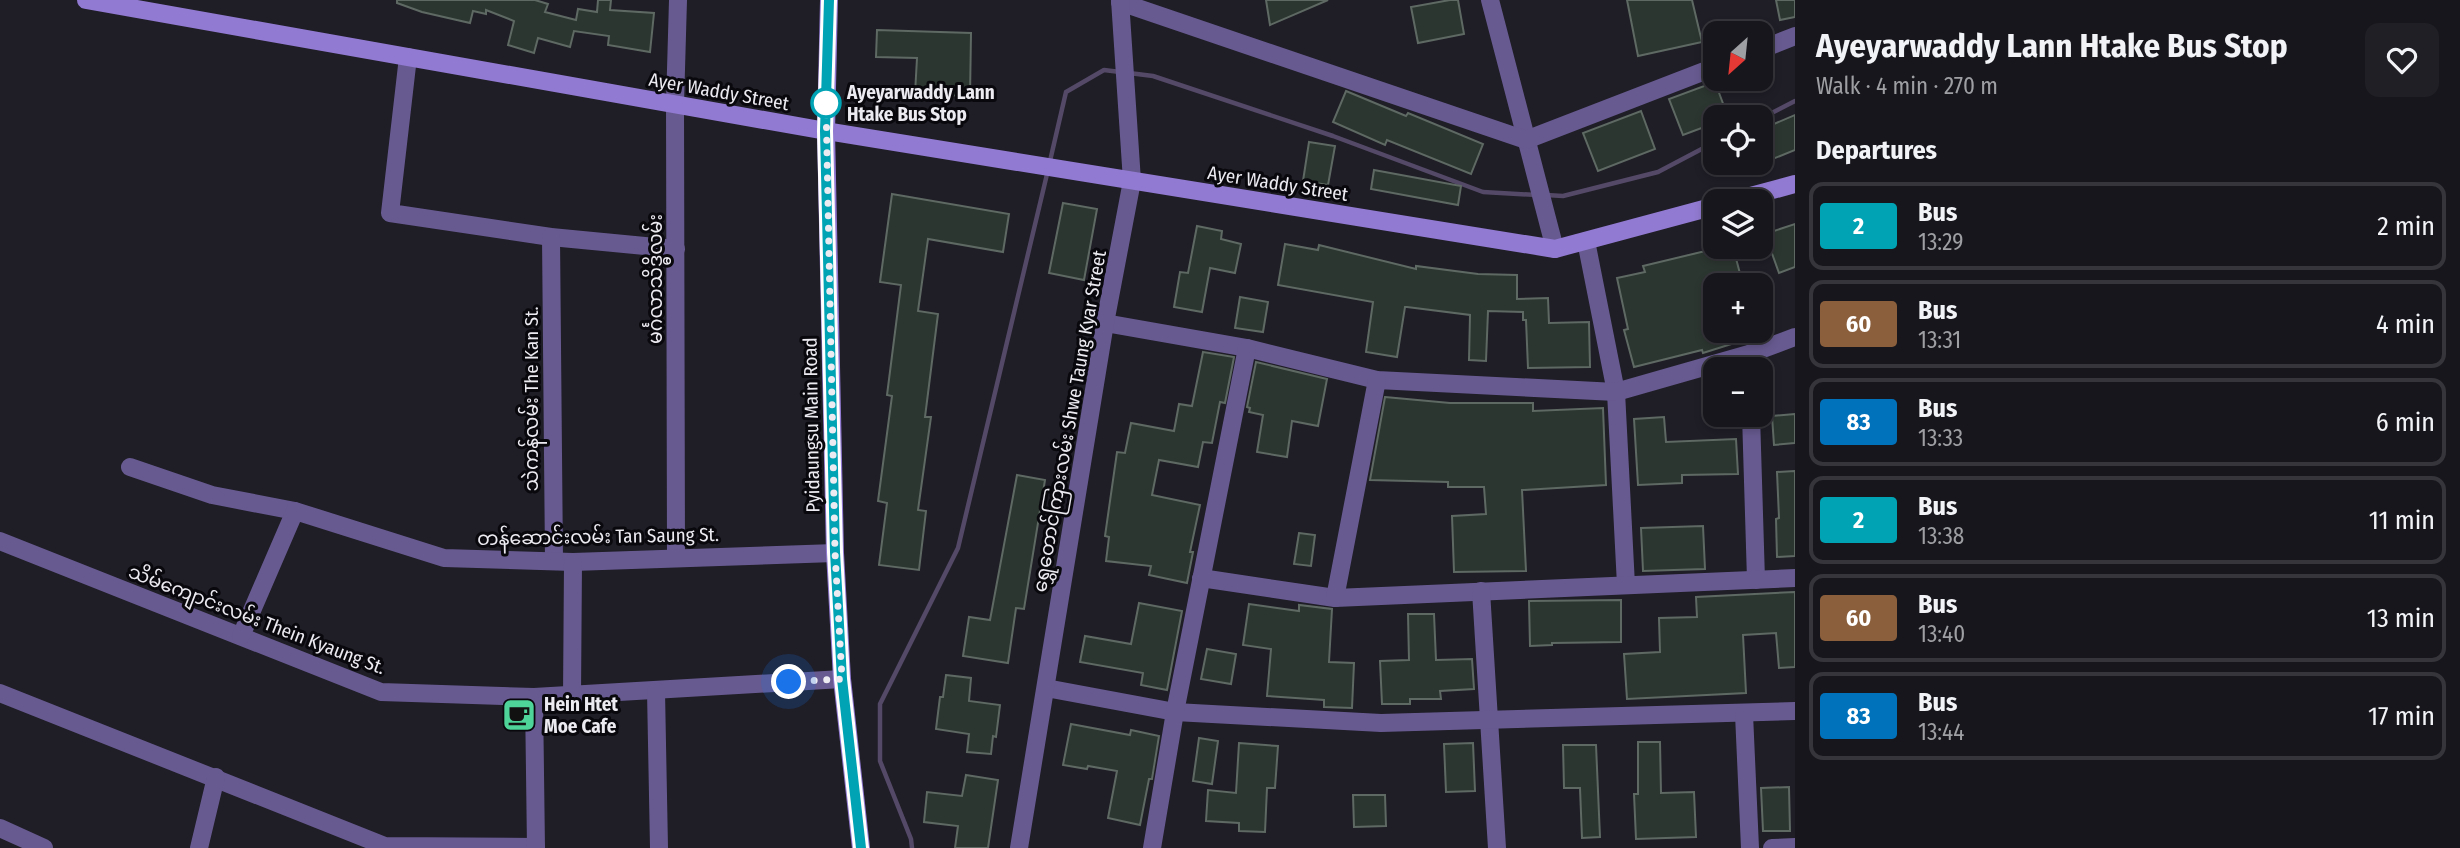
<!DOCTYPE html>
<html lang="en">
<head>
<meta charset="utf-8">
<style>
  body { margin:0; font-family:"Fira Sans Condensed","Noto Sans Myanmar",sans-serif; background:#201f25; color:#f1f3f6; height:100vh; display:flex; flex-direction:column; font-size:26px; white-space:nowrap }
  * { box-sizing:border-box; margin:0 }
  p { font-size:23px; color:#9e9fa3 }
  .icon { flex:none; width:38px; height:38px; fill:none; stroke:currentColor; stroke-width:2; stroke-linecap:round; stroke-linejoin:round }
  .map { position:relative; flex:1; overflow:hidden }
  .drawer { display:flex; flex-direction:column; background:#17161c; width:665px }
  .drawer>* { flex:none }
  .badge { padding:0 14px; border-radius:5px; font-size:24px; line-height:46px }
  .needle { width:46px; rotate:207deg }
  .controls { position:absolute; left:1703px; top:21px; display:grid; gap:14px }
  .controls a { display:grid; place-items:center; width:70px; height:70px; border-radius:14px; background:#17161c; box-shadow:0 4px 10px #0003,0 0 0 2px #36353b; font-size:35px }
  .you { position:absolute; width:35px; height:35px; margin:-18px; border:5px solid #fff; border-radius:50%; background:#1a73e8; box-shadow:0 0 0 10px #1a73e833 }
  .map>.badge { position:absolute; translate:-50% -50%; box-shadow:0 0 0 4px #fff }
  h2 { padding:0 21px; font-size:26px; line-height:63px }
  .round { display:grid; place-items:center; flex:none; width:74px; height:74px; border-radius:14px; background:#201f25 }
  .overview { display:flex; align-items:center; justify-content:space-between; height:119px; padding:0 21px }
  h1 { font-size:33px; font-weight:700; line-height:52px }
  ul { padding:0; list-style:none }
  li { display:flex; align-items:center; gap:21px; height:88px; margin:0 14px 10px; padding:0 7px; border:4px solid #36353b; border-radius:14px }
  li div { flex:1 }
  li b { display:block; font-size:26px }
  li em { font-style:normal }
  li .badge { min-width:77px; font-weight:700; text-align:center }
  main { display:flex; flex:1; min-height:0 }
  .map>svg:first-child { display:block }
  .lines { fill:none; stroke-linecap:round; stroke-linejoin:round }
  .stream { stroke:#544967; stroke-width:4.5 }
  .building { fill:#2c3630; stroke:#5e6963; stroke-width:2 }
  .street { stroke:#675a90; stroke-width:18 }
  .secondary { stroke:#917ad1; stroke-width:18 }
  .line-casing { stroke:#fff; stroke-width:16 }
  .line { stroke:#00a3b4; stroke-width:10 }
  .walk { stroke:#edebf2; stroke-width:7; stroke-dasharray:0 12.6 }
  .stop-dot { fill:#fff; stroke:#00a3b4; stroke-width:3.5 }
  .labels { text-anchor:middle; stroke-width:6; stroke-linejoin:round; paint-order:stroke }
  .street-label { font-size:19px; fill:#edebf2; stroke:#09080c }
  .stop-label { font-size:19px; font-weight:bold; fill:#edebf2; stroke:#09080c; text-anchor:start }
  .poi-label { font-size:19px; font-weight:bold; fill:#edebf2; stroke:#09080c; text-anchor:start }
</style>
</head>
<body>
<main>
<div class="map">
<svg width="1795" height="848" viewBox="0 0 1795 848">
  <rect width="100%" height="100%" fill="#1f1d26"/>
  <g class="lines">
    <g class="stream">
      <polyline points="1129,73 1153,76 1333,136 1483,192 1537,195"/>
      <polyline points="1760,119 1795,101"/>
      <polyline points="1050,161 1066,92 1104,70 1120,72"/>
      <polyline points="1546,195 1563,196 1658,172 1715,142"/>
      <polyline points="912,848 911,839 880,761 880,704 958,548 1048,170"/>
    </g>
  </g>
  <g class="building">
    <polygon points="397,0 535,0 548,4 545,12 576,20 578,9 597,12 598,0 611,0 610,10 654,13 650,52 608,45 609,36 574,31 570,47 538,38 534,53 508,45 514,21 486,10 486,14 473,11 470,23 422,12 397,3"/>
    <polygon points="1266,0 1328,0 1270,25"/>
    <polygon points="1450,0 1458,0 1464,34 1418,43 1411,7"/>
    <polygon points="1627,0 1692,0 1702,42 1638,56"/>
    <polygon points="1776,0 1795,0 1795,17 1780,20"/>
    <polygon points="877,30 971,33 970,96 915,94 917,58 876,57"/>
    <polygon points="1715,82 1728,117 1715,117 1715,123 1683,135 1669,99"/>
    <polygon points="1346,91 1406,116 1408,113 1483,144 1471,174 1387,140 1385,145 1333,122"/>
    <polygon points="1641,111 1655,149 1598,171 1583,133"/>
    <polygon points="1795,115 1795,150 1760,164 1760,130"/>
    <polygon points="1309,142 1335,146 1328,185 1303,181"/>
    <polygon points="1374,170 1461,186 1458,205 1371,189"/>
    <polygon points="892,194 1009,214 1003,252 928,239 918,311 938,314 925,417 931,417 918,510 926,511 919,570 879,565 887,503 878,501 892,396 887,395 901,285 880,282"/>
    <polygon points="1063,203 1097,209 1084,280 1049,273"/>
    <polygon points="1795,224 1795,267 1779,273 1765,234"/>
    <polygon points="1197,226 1222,231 1221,239 1241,244 1235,273 1210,268 1202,312 1174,307 1180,272 1188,273"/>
    <polygon points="1285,244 1318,250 1319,245 1416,269 1416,266 1478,274 1517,275 1517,299 1548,298 1549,323 1589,322 1590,367 1528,368 1526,320 1523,320 1523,312 1488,311 1486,361 1469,360 1470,315 1407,307 1405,307 1397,357 1366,352 1373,302 1278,285"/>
    <polygon points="1722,247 1733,247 1743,285 1715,285 1715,331 1762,331 1763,334 1703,353 1702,350 1634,367 1624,330 1628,329 1617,278 1645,272 1643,266"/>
    <polygon points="1240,297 1268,302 1263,332 1235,328"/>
    <polygon points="1203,352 1234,357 1225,403 1220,402 1212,443 1203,442 1198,467 1159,460 1152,495 1200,505 1190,552 1193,552 1187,583 1149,575 1151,566 1106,561 1109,537 1105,536 1117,452 1125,453 1131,423 1174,431 1179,404 1192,406"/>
    <polygon points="1256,362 1327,379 1318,426 1292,421 1287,457 1257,452 1263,415 1249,412 1250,408 1247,407"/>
    <polygon points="1385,397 1450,403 1533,403 1533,411 1603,408 1606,485 1522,490 1526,571 1454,572 1452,516 1486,514 1484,487 1448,487 1448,482 1370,480"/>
    <polygon points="1795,414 1795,443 1774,445 1772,416"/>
    <polygon points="1664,417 1666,442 1736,439 1738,474 1682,475 1682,483 1638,485 1634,419"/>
    <polygon points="1795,471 1795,556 1777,557 1776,519 1779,518 1777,472"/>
    <polygon points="1017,475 1045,480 1024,609 1016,608 1008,663 963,656 969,617 990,620"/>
    <polygon points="1703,526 1705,569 1643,571 1641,528"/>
    <polygon points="1299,533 1315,535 1311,566 1294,564"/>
    <polygon points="1795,592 1795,667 1779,668 1776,633 1743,635 1746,693 1627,699 1624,654 1660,652 1659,618 1697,617 1696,597"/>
    <polygon points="1621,600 1621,642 1552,643 1552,645 1530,646 1529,601"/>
    <polygon points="1139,603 1182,611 1167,690 1141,685 1143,673 1080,662 1085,636 1131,644"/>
    <polygon points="1249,604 1299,611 1299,605 1332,609 1329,662 1354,663 1352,708 1324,707 1324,700 1267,696 1271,649 1243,645"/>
    <polygon points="1408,614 1434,614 1436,660 1472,659 1474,689 1440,691 1441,699 1410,699 1410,704 1382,704 1380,661 1409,660"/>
    <polygon points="1207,649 1236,654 1231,684 1201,679"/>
    <polygon points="946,675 971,678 969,701 1000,705 996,737 993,736 991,754 967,752 969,734 936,729 940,697 943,697"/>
    <polygon points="1071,724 1130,735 1131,730 1159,736 1152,779 1149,779 1140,825 1108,818 1117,771 1088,766 1087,769 1063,765"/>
    <polygon points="1199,738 1218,741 1212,784 1193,781"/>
    <polygon points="1638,742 1660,742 1661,793 1694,792 1696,837 1636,839 1634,794 1638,794"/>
    <polygon points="1239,743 1278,746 1275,788 1267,788 1265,832 1239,831 1239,823 1206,821 1208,790 1236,793"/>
    <polygon points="1473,743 1475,791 1446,792 1444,744"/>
    <polygon points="1563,745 1596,745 1600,837 1582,838 1580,788 1564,788"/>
    <polygon points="966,775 998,780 988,848 955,848 958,826 924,822 927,792 962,796"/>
    <polygon points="1789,787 1790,831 1763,831 1761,788"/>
    <polygon points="1353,795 1385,795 1386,826 1354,827"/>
  </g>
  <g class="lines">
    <g class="street">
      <polyline points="1490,0 1555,249"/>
      <polyline points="1120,2 1526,140 1715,67"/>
      <polyline points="1760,50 1795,36"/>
      <polyline points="408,57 390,213 551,237 676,249"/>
      <polyline points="551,237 554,561"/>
      <polyline points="1586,241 1616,392 1626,585"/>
      <polyline points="1105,323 1247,348 1377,380 1616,392 1749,354 1795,337"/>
      <polyline points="1751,415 1756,580"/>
      <polyline points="130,467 212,495 295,511"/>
      <polyline points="0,541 381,692 534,697 842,679"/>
      <polyline points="676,558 675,104 678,0"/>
      <polyline points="1201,578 1335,598 1795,578"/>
      <polyline points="1481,591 1497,848"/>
      <polyline points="1335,598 1377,380"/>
      <polyline points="241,636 295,511 444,558 573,562 835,553"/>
      <polyline points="1046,688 1175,712 1381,723 1795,711"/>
      <polyline points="656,691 659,848"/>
      <polyline points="0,693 385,846 536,847"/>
      <polyline points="572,696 573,562"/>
      <polyline points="534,697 536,848"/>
      <polyline points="1744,714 1750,848"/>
      <polyline points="0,828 44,848"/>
      <polyline points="199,848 216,777"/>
      <polyline points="1019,848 1105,323 1132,181 1120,0"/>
      <polyline points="1152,848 1175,712 1247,348"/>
      <polyline points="1772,848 1795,847"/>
    </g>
    <g class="secondary">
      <polyline points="86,0 826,131 1555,249 1715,206"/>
      <polyline points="829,0 826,131 835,553 842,679 861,848"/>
      <polyline points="1732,201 1795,184"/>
    </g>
  </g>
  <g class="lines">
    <defs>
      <polyline id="line" points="829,0 825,131 835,552 842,679 861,848"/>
    </defs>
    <use href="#line" class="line-casing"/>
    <use href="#line" class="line"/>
    <polyline class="walk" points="789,682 842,679 835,552 826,103"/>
  </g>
  <defs>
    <symbol id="cafe-square" viewBox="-11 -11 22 22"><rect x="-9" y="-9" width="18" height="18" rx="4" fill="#4ed399" stroke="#09080c"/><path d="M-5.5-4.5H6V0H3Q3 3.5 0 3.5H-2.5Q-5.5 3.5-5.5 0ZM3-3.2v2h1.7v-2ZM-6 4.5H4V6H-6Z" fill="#111"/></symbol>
  </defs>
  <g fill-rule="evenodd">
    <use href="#cafe-square" x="500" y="696" width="38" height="38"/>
  </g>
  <circle class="stop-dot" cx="826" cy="103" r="14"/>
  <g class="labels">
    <g class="street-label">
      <text transform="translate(719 91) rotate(10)" y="7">Ayer Waddy Street</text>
      <text transform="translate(1278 183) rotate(9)" y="7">Ayer Waddy Street</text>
      <text transform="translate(655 279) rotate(-90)" y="7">မင်္ဂလာသိဒ္ဓိလမ်း</text>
      <text transform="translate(531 399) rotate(-90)" y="7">သဲကန်လမ်း The Kan St.</text>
      <text transform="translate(1069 421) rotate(-80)" y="7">ရွှေတောင်ကြားလမ်း Shwe Taung Kyar Street</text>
      <text transform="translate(811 425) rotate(-91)" y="7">Pyidaungsu Main Road</text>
      <text transform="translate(598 536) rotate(-1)" y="7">တန်ဆောင်းလမ်း Tan Saung St.</text>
      <text transform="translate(257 619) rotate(21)" y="7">သိမ်ကျောင်းလမ်း Thein Kyaung St.</text>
    </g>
    <g class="stop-label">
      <text x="847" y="99">Ayeyarwaddy Lann<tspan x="847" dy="22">Htake Bus Stop</tspan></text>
    </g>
    <g class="poi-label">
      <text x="544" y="711">Hein Htet<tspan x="544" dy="22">Moe Cafe</tspan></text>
    </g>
  </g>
</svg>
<div class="controls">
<a><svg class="needle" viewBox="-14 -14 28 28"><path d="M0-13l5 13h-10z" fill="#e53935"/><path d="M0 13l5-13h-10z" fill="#9e9fa3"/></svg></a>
<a><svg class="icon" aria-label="locate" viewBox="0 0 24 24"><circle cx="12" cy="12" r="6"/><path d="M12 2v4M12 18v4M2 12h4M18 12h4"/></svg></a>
<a><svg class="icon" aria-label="layers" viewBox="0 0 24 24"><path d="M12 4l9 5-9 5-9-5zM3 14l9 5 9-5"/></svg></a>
<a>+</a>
<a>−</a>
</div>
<div class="you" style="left:789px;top:682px"></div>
</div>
<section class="drawer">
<div class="overview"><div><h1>Ayeyarwaddy Lann Htake Bus Stop</h1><p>Walk · 4 min · 270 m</p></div><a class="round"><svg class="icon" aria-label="heart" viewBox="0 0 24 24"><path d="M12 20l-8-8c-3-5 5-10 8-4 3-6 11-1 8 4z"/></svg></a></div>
<h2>Departures</h2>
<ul>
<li><span class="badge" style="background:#00a3b4;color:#fff">2</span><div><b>Bus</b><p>13:29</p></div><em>2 min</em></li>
<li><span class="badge" style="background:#8b5e3c;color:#fff">60</span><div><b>Bus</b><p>13:31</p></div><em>4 min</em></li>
<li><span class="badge" style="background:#0072bc;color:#fff">83</span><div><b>Bus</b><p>13:33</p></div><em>6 min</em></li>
<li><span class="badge" style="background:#00a3b4;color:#fff">2</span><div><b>Bus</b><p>13:38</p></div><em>11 min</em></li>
<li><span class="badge" style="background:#8b5e3c;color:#fff">60</span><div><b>Bus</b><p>13:40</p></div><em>13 min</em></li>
<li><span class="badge" style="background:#0072bc;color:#fff">83</span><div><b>Bus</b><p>13:44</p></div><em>17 min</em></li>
</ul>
</section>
</main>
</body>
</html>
